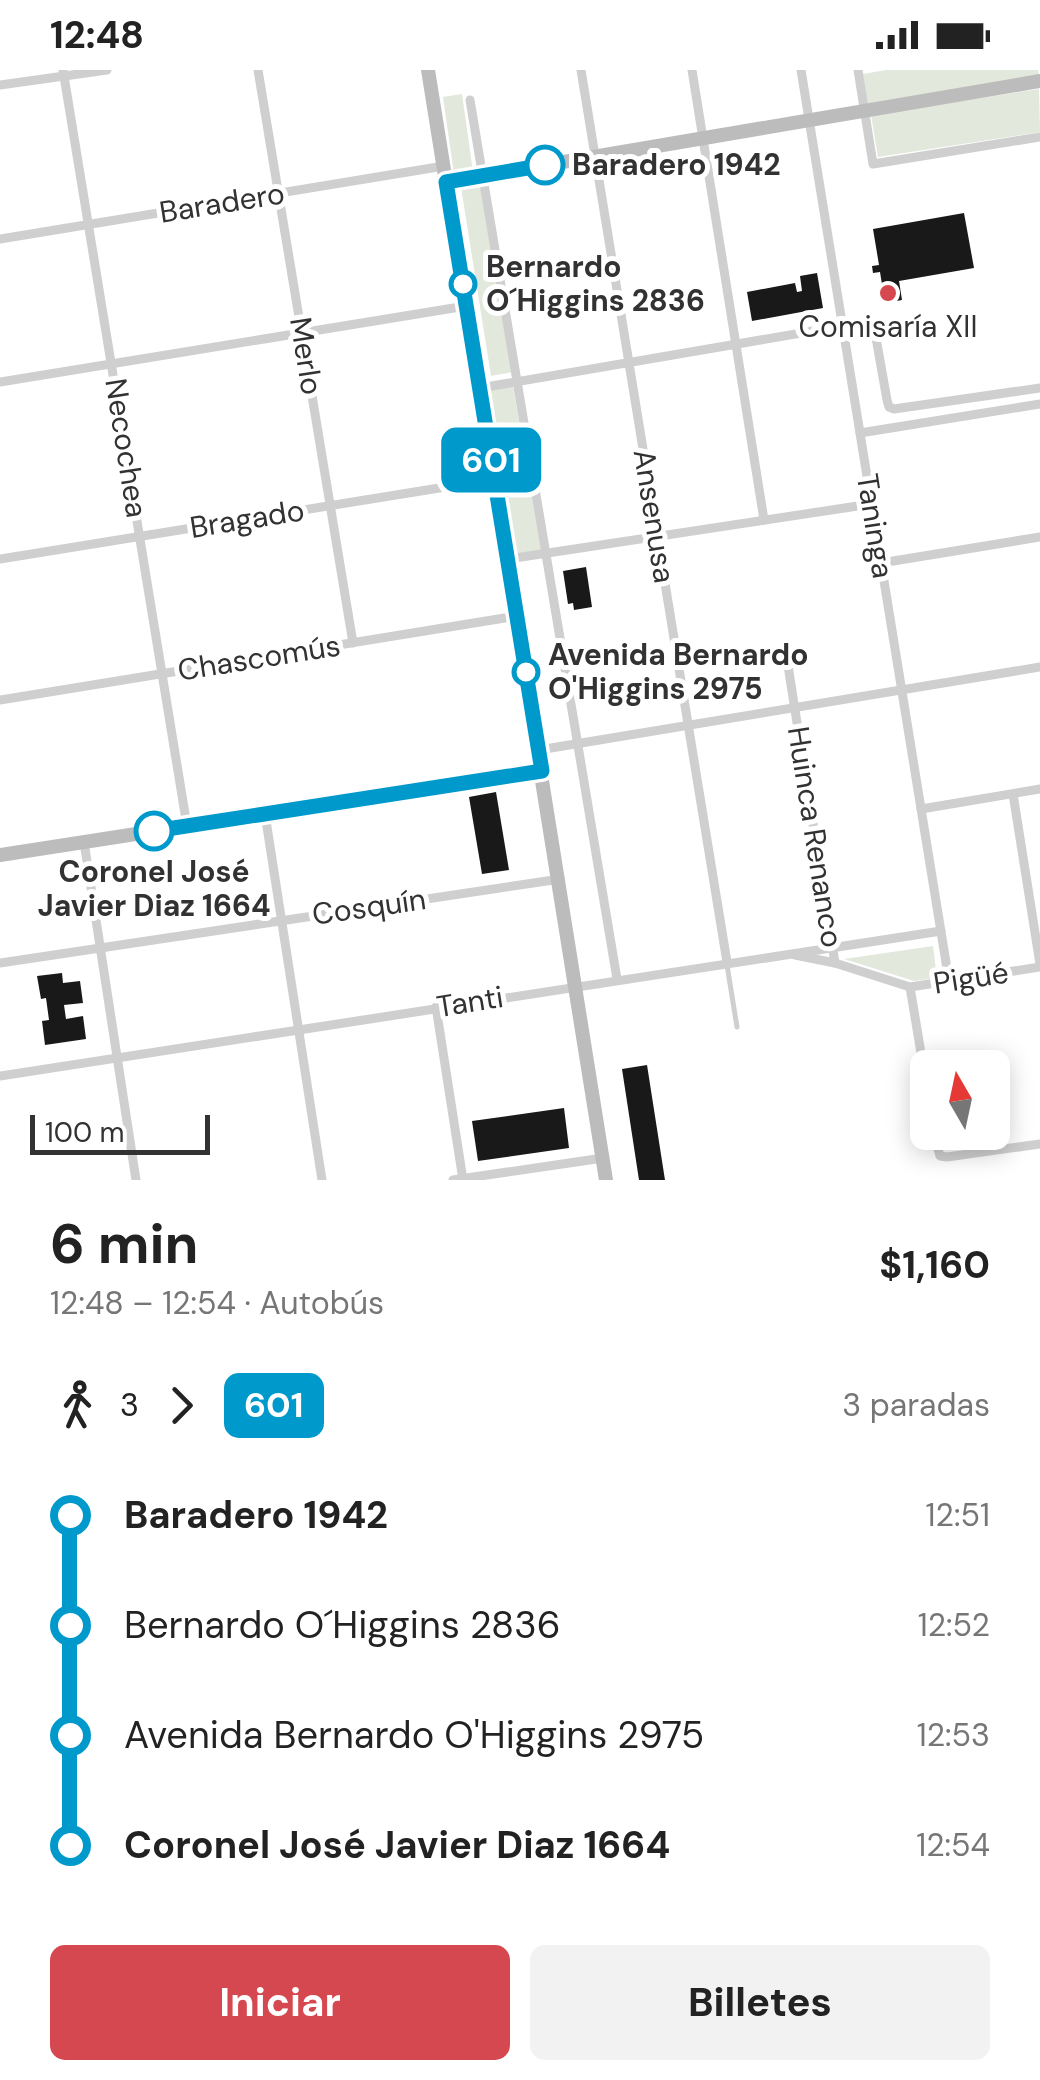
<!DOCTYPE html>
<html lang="es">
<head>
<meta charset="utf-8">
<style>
  body { margin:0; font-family:"DM Sans",sans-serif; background:#f2f2f2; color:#222; height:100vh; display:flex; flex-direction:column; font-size:38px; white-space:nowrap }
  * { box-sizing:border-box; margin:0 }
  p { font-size:32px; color:#767676 }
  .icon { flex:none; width:55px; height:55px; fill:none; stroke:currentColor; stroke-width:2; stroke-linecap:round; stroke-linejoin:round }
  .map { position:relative; height:1110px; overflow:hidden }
  .drawer { display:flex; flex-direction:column; background:#fff; flex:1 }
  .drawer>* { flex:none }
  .badge { padding:0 20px; border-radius:15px; font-size:35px; line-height:65px }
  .needle { width:65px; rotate:351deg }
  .fabs { position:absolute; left:910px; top:980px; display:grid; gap:20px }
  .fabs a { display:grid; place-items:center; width:100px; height:100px; border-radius:15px; background:#fff; box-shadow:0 5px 25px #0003; font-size:50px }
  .scale { position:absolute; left:30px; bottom:25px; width:180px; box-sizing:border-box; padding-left:10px; border:5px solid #323232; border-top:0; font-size:28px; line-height:35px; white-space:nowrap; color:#323232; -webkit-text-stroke:8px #fff; paint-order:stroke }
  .map>.badge { position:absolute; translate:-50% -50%; box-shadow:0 0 0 5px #fff }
  .legs { display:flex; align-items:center; gap:15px; height:110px; padding:0 50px; font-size:32px }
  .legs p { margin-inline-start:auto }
  .head { display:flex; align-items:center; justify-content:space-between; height:170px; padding:0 50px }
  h1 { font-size:55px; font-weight:700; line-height:75px }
  .primary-button { display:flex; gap:20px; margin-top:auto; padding:20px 50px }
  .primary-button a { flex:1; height:115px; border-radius:15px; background:#d5484f; color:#fff; font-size:40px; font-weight:700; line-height:115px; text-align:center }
  .primary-button a+a { background:#f2f2f2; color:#222 }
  ul { padding:0 50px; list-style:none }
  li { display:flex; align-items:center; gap:35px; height:110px; font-size:38px }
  li i { display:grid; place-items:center; width:15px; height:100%; margin:0 12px; background:currentColor }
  li i::after { content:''; width:25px; height:25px; margin:-12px; border:8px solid; border-radius:50%; background:#fff }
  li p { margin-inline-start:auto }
  li:first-child i { background:linear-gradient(#0000 50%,currentColor 0) }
  li:last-child i { background:linear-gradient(currentColor 50%,#0000 0) }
  .status { display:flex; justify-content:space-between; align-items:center; height:70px; padding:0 50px; background:#fff; direction:ltr }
  .status svg { height:28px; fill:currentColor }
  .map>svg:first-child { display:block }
  .green { fill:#e2e8dc }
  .building { fill:#191919 }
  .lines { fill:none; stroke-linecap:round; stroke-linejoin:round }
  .service { stroke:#cfcfcf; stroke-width:5 }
  .minor { stroke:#cfcfcf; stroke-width:9 }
  .secondary { stroke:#bcbcbc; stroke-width:14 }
  .line-1-casing { stroke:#fff; stroke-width:22 }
  .line-1 { stroke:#0099cb; stroke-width:15 }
  .stop-1-dot { fill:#fff; stroke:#0099cb; stroke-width:5 }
  .poi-dot { fill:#d5484f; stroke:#fff; stroke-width:4 }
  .labels { text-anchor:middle; stroke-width:10; stroke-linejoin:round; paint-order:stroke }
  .stop-label { font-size:30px; font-weight:bold; fill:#323232; stroke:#fff; text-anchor:start }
  .street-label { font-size:30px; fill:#323232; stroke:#fff }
  .poi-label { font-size:30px; fill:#323232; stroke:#fff }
</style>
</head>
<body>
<div class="status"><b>12:48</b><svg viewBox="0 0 49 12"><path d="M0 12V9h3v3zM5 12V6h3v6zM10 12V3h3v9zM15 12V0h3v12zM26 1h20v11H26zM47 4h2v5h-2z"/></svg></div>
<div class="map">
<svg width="1040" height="1110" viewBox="0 0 1040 1110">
  <rect width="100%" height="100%" fill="#fff"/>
  <g class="green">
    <polygon points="886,0 1038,0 1039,5 868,35 863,4"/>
    <polygon points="1039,19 1040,62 878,87 871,45"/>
    <polygon points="462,24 473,102 454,104 443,27"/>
    <polygon points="483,113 512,302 491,306 461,117"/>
    <polygon points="513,316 541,481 513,486 488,320"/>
    <polygon points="933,876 937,908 914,911 844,889"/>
  </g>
  <g class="building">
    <polygon points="964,143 974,198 899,211 902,230 885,233 880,202 873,203 872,196 879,195 873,159"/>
    <polygon points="817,203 823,238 752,251 747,222 795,213 797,222 802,221 800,206"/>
    <polygon points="586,497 592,537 574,540 573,533 568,534 563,501"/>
    <polygon points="496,722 509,800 482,804 469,727"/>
    <polygon points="62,903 63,913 80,911 83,933 64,935 66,949 83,946 86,969 45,975 42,951 49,950 46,928 41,929 37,906"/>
    <polygon points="647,995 665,1110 639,1110 622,999"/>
    <polygon points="564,1038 569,1078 478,1091 472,1051"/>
  </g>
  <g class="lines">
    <polyline class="service" points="727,895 737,957"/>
    <g class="minor">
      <polyline points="63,0 187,756"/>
      <polyline points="258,0 353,573"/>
      <polyline points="581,0 727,892"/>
      <polyline points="692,0 764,450"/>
      <polyline points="801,0 949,911"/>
      <polyline points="858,0 873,94 1040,67"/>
      <polyline points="0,15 107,0"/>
      <polyline points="470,30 617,909"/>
      <polyline points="0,169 444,96"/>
      <polyline points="876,268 887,330 889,337 894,339 1040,318"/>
      <polyline points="0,312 466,236"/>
      <polyline points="480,318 842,256"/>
      <polyline points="860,363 1040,334"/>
      <polyline points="0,489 495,409"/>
      <polyline points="508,489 871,434"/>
      <polyline points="881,493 1040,467"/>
      <polyline points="786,583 835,893"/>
      <polyline points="0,630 517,546"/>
      <polyline points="539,680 1040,597"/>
      <polyline points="1013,724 1040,894"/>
      <polyline points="921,739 1040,719"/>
      <polyline points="265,744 322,1110"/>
      <polyline points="84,772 136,1110"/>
      <polyline points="795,885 835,893 910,917 1040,897"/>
      <polyline points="0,893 560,809"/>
      <polyline points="910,917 928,1025"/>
      <polyline points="436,937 463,1110"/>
      <polyline points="0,1006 941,861"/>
      <polyline points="933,1062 940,1086 947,1087 1040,1074"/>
      <polyline points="453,1110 603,1088"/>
    </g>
    <g class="secondary">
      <polyline points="428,0 606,1110"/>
      <polyline points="446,112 1040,11"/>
      <polyline points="0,785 542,701"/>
    </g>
  </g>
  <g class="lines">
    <defs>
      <polyline id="line-1" points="154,761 542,701 446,112 545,95"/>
    </defs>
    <use href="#line-1" class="line-1-casing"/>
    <use href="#line-1" class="line-1"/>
  </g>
  <g class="stop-1-dot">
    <circle cx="545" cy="95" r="18"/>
    <circle cx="463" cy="214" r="12"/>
    <circle cx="526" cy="602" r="12"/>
    <circle cx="154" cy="761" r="18"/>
  </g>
  <circle class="poi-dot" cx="888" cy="223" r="10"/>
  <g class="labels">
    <g class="stop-label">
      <text x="572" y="105">Baradero 1942</text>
      <text x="486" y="207">Bernardo<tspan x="486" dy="34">O´Higgins 2836</tspan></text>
      <text x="548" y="595">Avenida Bernardo<tspan x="548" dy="34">O'Higgins 2975</tspan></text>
      <text x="154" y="812" text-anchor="middle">Coronel José<tspan x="154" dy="34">Javier Diaz 1664</tspan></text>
    </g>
    <g class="street-label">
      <text transform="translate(222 133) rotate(-9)" y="10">Baradero</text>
      <text transform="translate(306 286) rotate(81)" y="10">Merlo</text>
      <text transform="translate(126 378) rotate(81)" y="10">Necochea</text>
      <text transform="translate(654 446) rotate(81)" y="10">Ansenusa</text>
      <text transform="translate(247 449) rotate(-9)" y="10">Bragado</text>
      <text transform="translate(875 456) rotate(81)" y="10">Taninga</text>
      <text transform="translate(259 588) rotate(-9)" y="10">Chascomús</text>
      <text transform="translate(815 767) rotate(81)" y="10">Huinca Renanco</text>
      <text transform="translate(369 837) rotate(-8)" y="10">Cosquín</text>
      <text transform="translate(971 908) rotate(-9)" y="10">Pigüé</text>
      <text transform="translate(470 932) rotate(-9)" y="10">Tanti</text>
    </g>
    <g class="poi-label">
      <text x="888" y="267">Comisaría XII</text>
    </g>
  </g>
</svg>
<div class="fabs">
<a><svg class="needle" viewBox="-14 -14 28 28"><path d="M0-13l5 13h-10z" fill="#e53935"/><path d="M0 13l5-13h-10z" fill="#767676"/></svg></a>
</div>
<div class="scale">100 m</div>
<b class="badge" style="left:491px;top:390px;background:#0099cb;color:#fff">601</b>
</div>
<section class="drawer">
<div class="head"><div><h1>6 min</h1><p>12:48 – 12:54 · Autobús</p></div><b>$1,160</b></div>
<div class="legs"><svg class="icon" aria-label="walk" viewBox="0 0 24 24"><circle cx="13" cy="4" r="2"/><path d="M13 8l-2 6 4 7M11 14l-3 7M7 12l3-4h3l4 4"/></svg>3<svg class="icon" aria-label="forward" viewBox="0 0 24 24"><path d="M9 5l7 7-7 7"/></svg><b class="badge" style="background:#0099cb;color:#fff">601</b><p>3 paradas</p></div>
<ul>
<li><i style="color:#0099cb"></i><b>Baradero 1942</b><p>12:51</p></li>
<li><i style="color:#0099cb"></i><span>Bernardo O´Higgins 2836</span><p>12:52</p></li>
<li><i style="color:#0099cb"></i><span>Avenida Bernardo O'Higgins 2975</span><p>12:53</p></li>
<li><i style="color:#0099cb"></i><b>Coronel José Javier Diaz 1664</b><p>12:54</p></li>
</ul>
<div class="primary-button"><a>Iniciar</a><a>Billetes</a></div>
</section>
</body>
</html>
